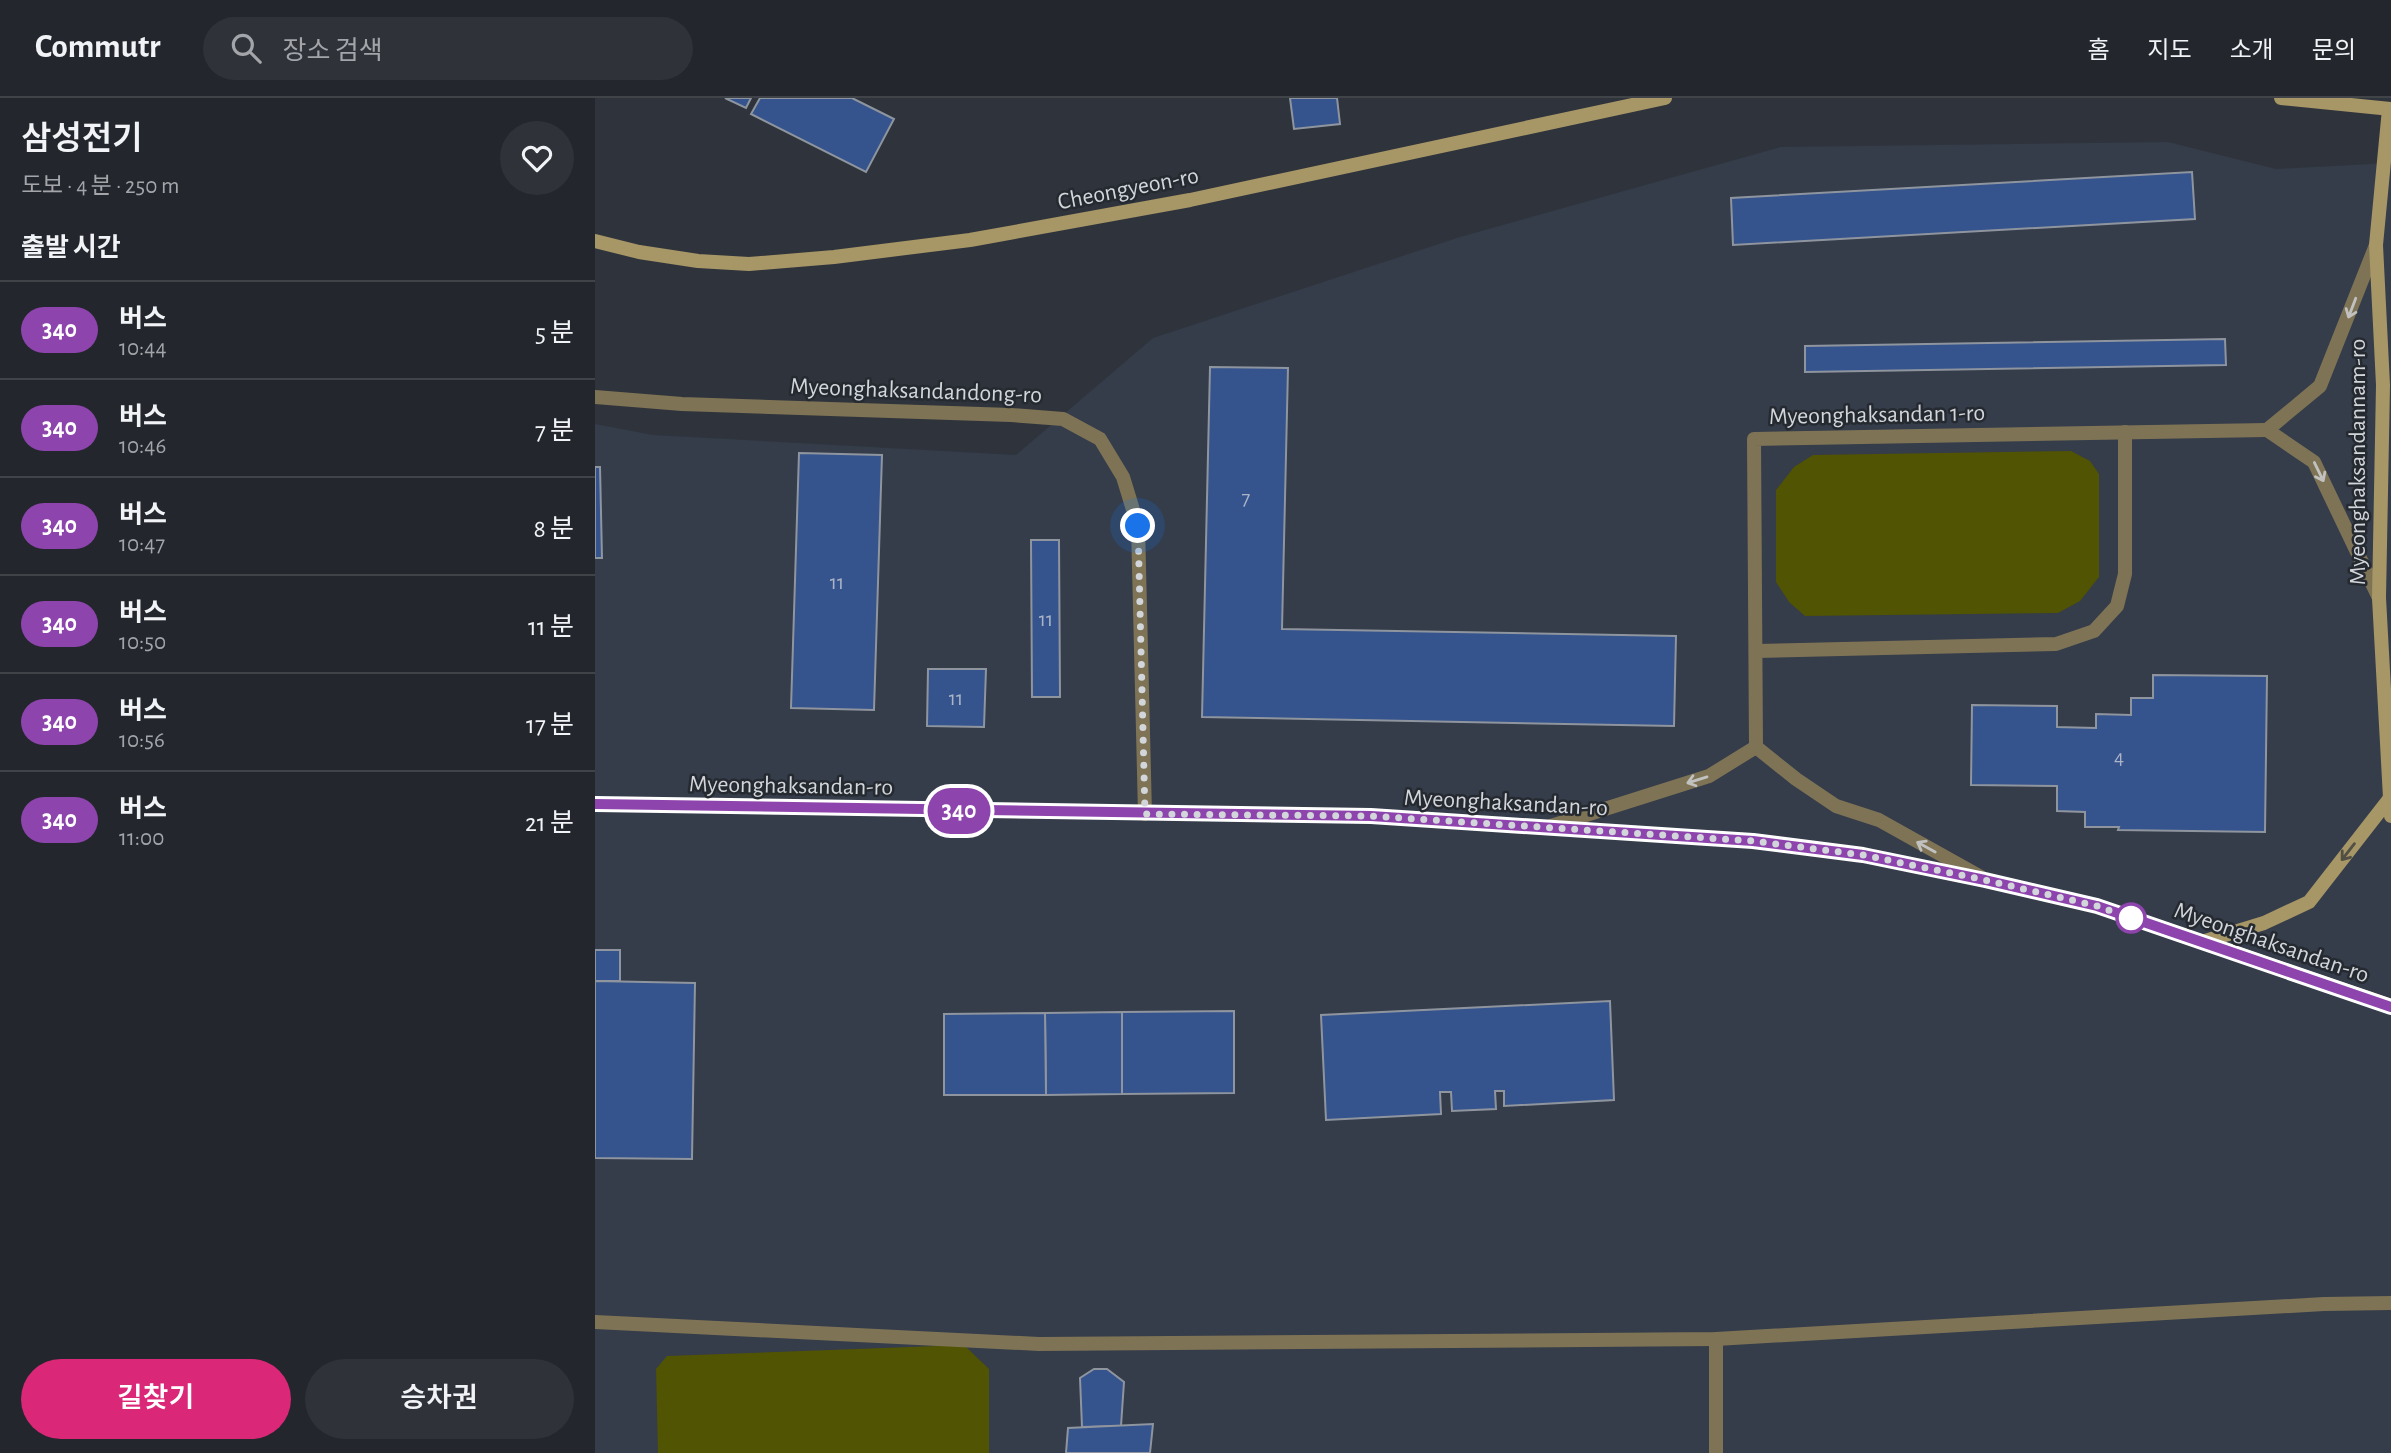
<!DOCTYPE html>
<html lang="ko">
<head>
<meta charset="utf-8">
<style>
  body { margin:0; font-family:"Alegreya Sans","Noto Sans KR",sans-serif; background:#2f3339; color:#f1f3f6; height:100vh; display:flex; flex-direction:column; font-size:26px; white-space:nowrap }
  * { box-sizing:border-box; margin:0 }
  p { font-size:23px; color:#a3a5aa }
  .icon { flex:none; width:38px; height:38px; fill:none; stroke:currentColor; stroke-width:2; stroke-linecap:round; stroke-linejoin:round }
  .map { position:relative; flex:1; overflow:hidden }
  .side { display:flex; flex-direction:column; background:#23272d; width:595px }
  .side>* { flex:none }
  .badge { padding:0 14px; border-radius:23px; font-size:24px; line-height:46px }
  .you { position:absolute; width:35px; height:35px; margin:-18px; border:5px solid #fff; border-radius:50%; background:#1a73e8; box-shadow:0 0 0 10px #1a73e833 }
  .map>.badge { position:absolute; translate:-50% -50%; box-shadow:0 0 0 4px #fff }
  h2 { padding:0 21px; font-size:26px; line-height:63px }
  .round { display:grid; place-items:center; flex:none; width:74px; height:74px; border-radius:37px; background:#2f3339 }
  .summary { display:flex; align-items:center; justify-content:space-between; height:119px; padding:0 21px }
  h1 { font-size:33px; font-weight:600; line-height:52px }
  .cta { display:flex; gap:14px; margin-top:auto; padding:14px 21px }
  .cta a { flex:1; height:80px; border-radius:42px; background:#db2777; color:#fff; font-size:28px; font-weight:600; line-height:80px; text-align:center }
  .cta a+a { background:#2f3339; color:#f1f3f6 }
  ul { padding:0; list-style:none }
  li { display:flex; align-items:center; gap:21px; height:98px; padding:0 21px; border-top:2px solid #404449 }
  li div { flex:1 }
  li b { display:block; font-size:26px }
  li em { font-style:normal }
  li .badge { min-width:77px; font-weight:700; text-align:center }
  header { display:flex; align-items:center; gap:42px; box-sizing:border-box; height:98px; padding:0 35px; background:#23272d; border-bottom:2px solid #404449 }
  header strong { font-size:33px }
  nav { display:flex; gap:38px; margin-inline-start:auto; font-size:24px }
  .search { width:490px; height:63px; background:#2f3339; display:flex; align-items:center; gap:18px; box-sizing:border-box; padding:0 24px; border-radius:38px; color:#a3a5aa; font-size:26px }
  main { display:flex; flex:1; min-height:0 }
  .map>svg:first-child { display:block }
  .built { fill:#353c4a }
  .green { fill:#515402 }
  .building { fill:#35538c; stroke:#8f959e; stroke-width:2 }
  .lines { fill:none; stroke-linecap:round; stroke-linejoin:round }
  .lane { stroke:#7e7355; stroke-width:14 }
  .street { stroke:#7e7355; stroke-width:14 }
  .secondary { stroke:#a79666; stroke-width:14 }
  .oneway { stroke:#c1c1bf }
  .oneway2 { stroke:#525044 }
  .line-casing { stroke:#fff; stroke-width:16 }
  .line { stroke:#8e44ad; stroke-width:10 }
  .walk { stroke:#d2d5da; stroke-width:7; stroke-dasharray:0 12.6 }
  .stop-dot { fill:#fff; stroke:#8e44ad; stroke-width:3.5 }
  .labels { text-anchor:middle; stroke-width:5; stroke-linejoin:round; paint-order:stroke }
  .number-label { font-size:21px; fill:#abb4c6 }
  .street-label { font-size:24px; fill:#d2d5da; stroke:#252a31 }
</style>
</head>
<body>
<header>
<strong>Commutr</strong>
<div class="search"><svg class="icon" aria-label="search" viewBox="0 0 24 24"><circle cx="10" cy="10" r="6"/><path d="M15 15l6 6"/></svg>장소 검색</div>
<nav><a>홈</a><a>지도</a><a>소개</a><a>문의</a></nav>
</header>
<main>
<section class="side">
<div class="summary"><div><h1>삼성전기</h1><p>도보 · 4 분 · 250 m</p></div><a class="round"><svg class="icon" aria-label="heart" viewBox="0 0 24 24"><path d="M12 20l-8-8c-3-5 5-10 8-4 3-6 11-1 8 4z"/></svg></a></div>
<h2>출발 시간</h2>
<ul>
<li><span class="badge" style="background:#8e44ad;color:#fff">340</span><div><b>버스</b><p>10:44</p></div><em>5 분</em></li>
<li><span class="badge" style="background:#8e44ad;color:#fff">340</span><div><b>버스</b><p>10:46</p></div><em>7 분</em></li>
<li><span class="badge" style="background:#8e44ad;color:#fff">340</span><div><b>버스</b><p>10:47</p></div><em>8 분</em></li>
<li><span class="badge" style="background:#8e44ad;color:#fff">340</span><div><b>버스</b><p>10:50</p></div><em>11 분</em></li>
<li><span class="badge" style="background:#8e44ad;color:#fff">340</span><div><b>버스</b><p>10:56</p></div><em>17 분</em></li>
<li><span class="badge" style="background:#8e44ad;color:#fff">340</span><div><b>버스</b><p>11:00</p></div><em>21 분</em></li>
</ul>
<div class="cta"><a>길찾기</a><a>승차권</a></div>
</section>
<div class="map">
<svg width="1796" height="1355" viewBox="0 0 1796 1355">
  <rect width="100%" height="100%" fill="#2f343c"/>
  <polygon class="built" points="1573,44 1681,71 1796,65 1796,1355 0,1355 0,326 58,337 421,357 558,240 865,139 1186,49"/>
  <g class="green">
    <polygon points="1476,353 1495,363 1504,376 1504,479 1485,503 1463,515 1210,518 1194,504 1181,484 1181,392 1199,369 1218,357"/>
    <polygon points="369,1247 394,1271 394,1355 63,1355 61,1271 72,1258"/>
  </g>
  <g class="building">
    <polygon points="130,0 156,0 151,10"/>
    <polygon points="165,0 257,0 299,21 271,74 156,16"/>
    <polygon points="695,0 742,0 745,26 699,31"/>
    <polygon points="1597,74 1600,121 1138,147 1136,100"/>
    <polygon points="1630,241 1631,267 1210,274 1210,248"/>
    <polygon points="615,269 693,270 687,531 1081,538 1079,628 607,619"/>
    <polygon points="204,355 287,357 279,612 196,610"/>
    <polygon points="0,369 5,369 7,460 0,460"/>
    <polygon points="436,442 464,442 465,599 437,599"/>
    <polygon points="333,571 391,571 389,629 332,628"/>
    <polygon points="1558,577 1672,578 1670,734 1523,732 1524,729 1490,729 1490,714 1462,713 1462,688 1376,687 1377,607 1462,608 1462,629 1501,630 1501,616 1536,617 1536,600 1558,600"/>
    <rect x="0" y="852" width="25" height="31"/>
    <polygon points="0,883 100,885 97,1061 0,1060"/>
    <polygon points="1015,903 1019,1002 909,1008 909,993 900,993 901,1011 857,1013 856,994 845,994 846,1016 731,1022 726,917"/>
    <polygon points="639,913 639,995 527,996 527,914"/>
    <polygon points="527,914 527,996 451,997 450,915"/>
    <polygon points="450,915 451,997 349,997 349,916"/>
    <polygon points="499,1271 512,1271 529,1284 526,1328 487,1329 485,1280"/>
    <polygon points="558,1326 555,1355 471,1355 473,1330"/>
  </g>
  <g class="lines">
    <g class="lane">
      <polyline points="0,1224 444,1246 1121,1241 1729,1206 1796,1205"/>
      <polyline points="1121,1355 1121,1241"/>
    </g>
    <g class="street">
      <polyline points="0,299 87,306 416,317 468,321 505,341 528,379 543,428 550,716"/>
      <polyline points="1672,332 1725,288 1781,147"/>
      <polyline points="1672,332 1719,364 1784,500"/>
      <polyline points="1161,553 1461,546 1499,533 1522,508 1530,476 1530,334"/>
      <polyline points="1161,649 1159,341 1672,332"/>
      <polyline points="1161,649 1201,681 1241,708 1284,722 1386,779"/>
      <polyline points="953,729 1114,678 1161,649"/>
    </g>
    <g class="secondary">
      <polyline points="1686,0 1796,11"/>
      <polyline points="1794,11 1781,147 1788,287 1784,500 1796,718"/>
      <polyline points="0,143 44,154 103,163 154,166 239,159 375,142 595,102 1070,0"/>
      <polyline points="0,706 776,718 1158,743 1268,757 1390,782 1502,808 1796,908"/>
      <polyline points="1607,844 1669,825 1714,804 1795,700"/>
    </g>
  </g>
  <defs><path id="oneway-shaft" d="M-6 0H5M1.5-3L5.5 0L1.5 3" fill="none" stroke-width="1.6" stroke-linecap="round" stroke-linejoin="round" transform="scale(1.75)"/></defs>
  <g class="oneway">
    <use href="#oneway-shaft" transform="translate(1757 210) rotate(111)"/>
    <use href="#oneway-shaft" transform="translate(1724 374) rotate(64)"/>
    <use href="#oneway-shaft" transform="translate(1102 682) rotate(163)"/>
    <use href="#oneway-shaft" transform="translate(1331 749) rotate(-151)"/>
  </g>
  <use class="oneway2" href="#oneway-shaft" transform="translate(1753 754) rotate(128)"/>
  <g class="lines">
    <defs>
      <polyline id="line" points="0,706 776,718 1158,743 1268,757 1390,782 1502,808 1796,909"/>
    </defs>
    <use href="#line" class="line-casing"/>
    <use href="#line" class="line"/>
    <polyline class="walk" points="543,428 550,716 776,718 1158,743 1268,757 1390,782 1502,808 1536,820"/>
  </g>
  <circle class="stop-dot" cx="1536" cy="820" r="14"/>
  <g class="labels">
    <g class="number-label">
      <text x="651" y="407">7</text>
      <text x="242" y="491">11</text>
      <text x="451" y="528">11</text>
      <text x="361" y="607">11</text>
      <text x="1524" y="666">4</text>
    </g>
    <g class="street-label">
      <text transform="translate(533 90) rotate(-11)" y="8">Cheongyeon-ro</text>
      <text transform="translate(321 292) rotate(2)" y="8">Myeonghaksandandong-ro</text>
      <text transform="translate(1282 316) rotate(-1)" y="8">Myeonghaksandan 1-ro</text>
      <text transform="translate(1762 364) rotate(-90)" y="8">Myeonghaksandannam-ro</text>
      <text transform="translate(196 687) rotate(1)" y="8">Myeonghaksandan-ro</text>
      <text transform="translate(911 704) rotate(3)" y="8">Myeonghaksandan-ro</text>
      <text transform="translate(1677 844) rotate(19)" y="8">Myeonghaksandan-ro</text>
    </g>
  </g>
</svg>
<div class="you" style="left:543px;top:428px"></div>
<b class="badge" style="left:364px;top:713px;background:#8e44ad;color:#fff">340</b>
</div>
</main>
</body>
</html>
